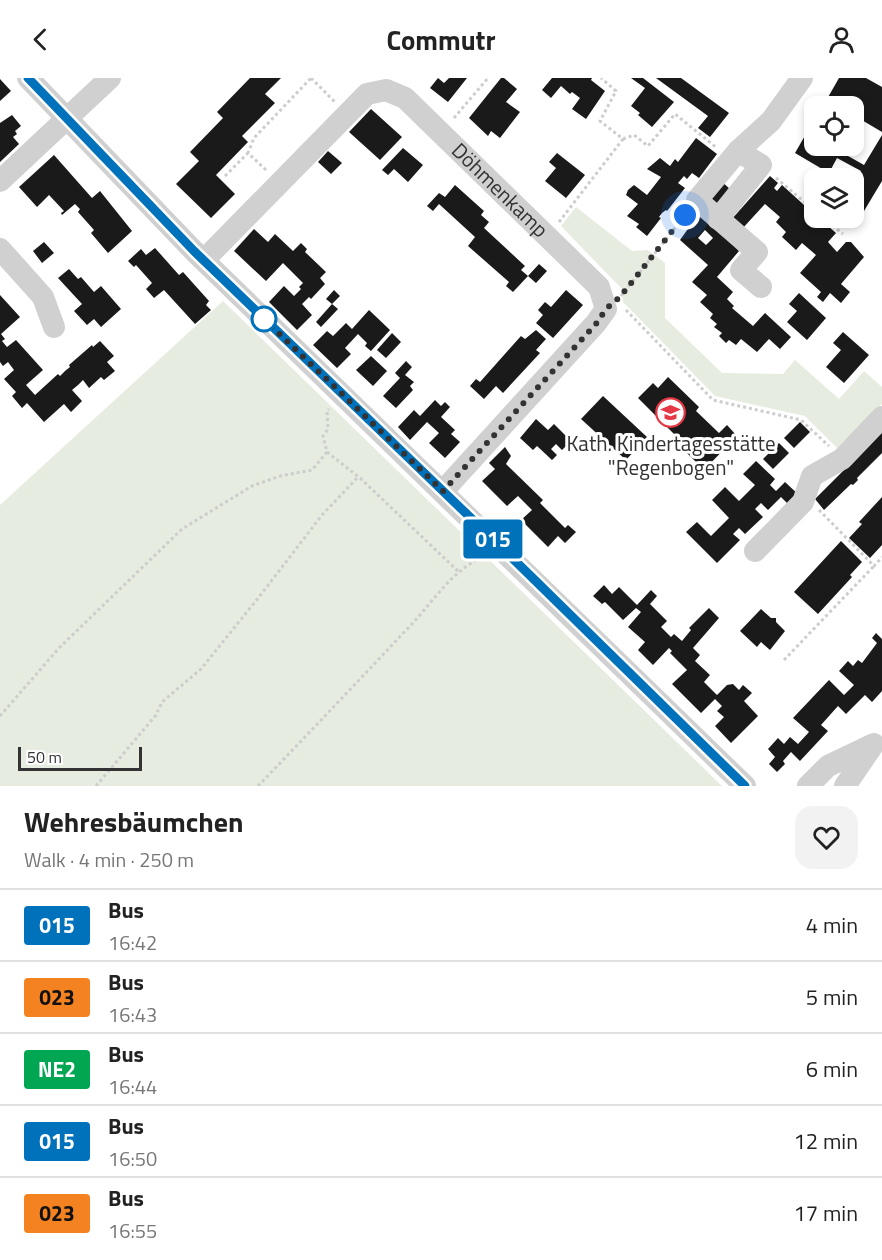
<!DOCTYPE html>
<html lang="en">
<head>
<meta charset="utf-8">
<style>
  body { margin:0; font-family:"Titillium Web",sans-serif; background:#f2f2f2; color:#222; height:100vh; display:flex; flex-direction:column; font-size:22px; white-space:nowrap }
  * { box-sizing:border-box; margin:0 }
  p { font-size:20px; color:#767676 }
  .icon { flex:none; width:33px; height:33px; fill:none; stroke:currentColor; stroke-width:2; stroke-linecap:round; stroke-linejoin:round }
  .map { position:relative; height:708px; overflow:hidden }
  .drawer { display:flex; flex-direction:column; background:#fff; flex:1 }
  .drawer>* { flex:none }
  .badge { padding:0 12px; border-radius:4px; font-size:21px; line-height:39px }
  .controls { position:absolute; left:804px; top:18px; display:grid; gap:12px }
  .controls a { display:grid; place-items:center; width:60px; height:60px; border-radius:12px; background:#fff; box-shadow:0 3px 9px #0003; font-size:30px }
  .scale { position:absolute; left:18px; bottom:15px; width:124px; box-sizing:border-box; padding-left:6px; border:3px solid #333; border-top:0; font-size:16px; line-height:21px; white-space:nowrap; color:#333; -webkit-text-stroke:4px #fff; paint-order:stroke }
  .you { position:absolute; width:30px; height:30px; margin:-15px; border:4px solid #fff; border-radius:50%; background:#1a73e8; box-shadow:0 0 0 9px #1a73e833 }
  .map>.badge { position:absolute; translate:-50% -50%; box-shadow:0 0 0 3px #fff }
  .round { display:grid; place-items:center; flex:none; width:63px; height:63px; border-radius:18px; background:#f2f2f2 }
  .head { display:flex; align-items:center; justify-content:space-between; height:102px; padding:0 24px }
  h1 { font-size:28px; font-weight:700; line-height:45px }
  ul { padding:0; list-style:none }
  li { display:flex; align-items:center; gap:18px; height:72px; padding:0 24px; border-top:2px solid #e0e0e0 }
  li div { flex:1 }
  li b { display:block; font-size:22px }
  li em { font-style:normal }
  li .badge { min-width:66px; font-weight:700; text-align:center }
  header { display:flex; justify-content:space-between; align-items:center; height:78px; padding:0 24px; background:#fff; font-size:27px; font-weight:700 }
  .map>svg:first-child { display:block }
  .green { fill:#e6ecdf }
  .building { fill:#1a1a1a; fill-rule:evenodd }
  .lines { fill:none; stroke-linecap:round; stroke-linejoin:round }
  .path { stroke:#cdcdcd; stroke-width:3; stroke-dasharray:3 3; stroke-linecap:butt }
  .minor { stroke:#d0d0d0; stroke-width:22 }
  .line-casing { stroke:#fff; stroke-width:14 }
  .line { stroke:#0072bc; stroke-width:9 }
  .walk { stroke:#333; stroke-width:6; stroke-dasharray:0 10.8 }
  .stop-dot { fill:#fff; stroke:#0072bc; stroke-width:3 }
  .labels { text-anchor:middle; stroke-width:6; stroke-linejoin:round; paint-order:stroke }
  .street-label { font-size:21px; fill:#333; stroke:#fff }
  .poi-label { font-size:21px; fill:#333; stroke:#fff }
</style>
</head>
<body>
<header><svg class="icon" aria-label="back" viewBox="0 0 24 24"><path d="M15 5l-7 7 7 7"/></svg>Commutr<svg class="icon" aria-label="person" viewBox="0 0 24 24"><circle cx="12" cy="8" r="4"/><path d="M4 21q1-7 8-7t8 7"/></svg></header>
<div class="map">
<svg width="882" height="708" viewBox="0 0 882 708">
  <rect width="100%" height="100%" fill="#fff"/>
  <g class="green">
    <polygon points="576,129 632,173 648,172 665,185 665,240 722,295 783,296 795,282 839,321 864,293 882,309 882,326 837,370 805,338 715,318 623,224 622,211 561,148"/>
    <polygon points="223,223 722,708 0,708 0,427"/>
  </g>
  <g class="building">
    <polygon points="250,0 281,0 265,16 275,25 242,58 248,64 216,97 235,116 211,140 176,106 199,83 190,74 223,40 217,34"/>
    <polygon points="438,0 444,5 449,0 467,0 448,24 430,10"/>
    <polygon points="501,0 504,0 517,11 506,24 520,34 500,60 491,53 488,58 469,40"/>
    <polygon points="552,0 592,0 591,2 605,13 586,41 572,31 580,20 572,14 570,16 561,8 551,20 542,12"/>
    <polygon points="631,0 643,0 674,24 652,49 638,37 640,35 631,28 645,10"/>
    <polygon points="656,0 681,0 729,35 710,59 698,50 708,38"/>
    <polygon points="839,0 866,0 882,9 882,54 860,41 854,52 854,28 823,28"/>
    <polygon points="0,1 11,13 0,23"/>
    <polygon points="371,31 402,59 380,82 349,54"/>
    <polygon points="12,37 21,48 15,53 17,56 13,59 19,66 0,84 0,45"/>
    <polygon points="814,42 814,68 845,68 841,74 864,87 882,57 882,103 864,133 854,127 854,106 861,93 837,80 829,95 795,75"/>
    <polygon points="696,60 717,76 699,100 692,95 687,101 684,98 678,105 685,110 667,133 666,132 662,135 659,139 661,140 647,158 636,149 639,146 627,138 638,126 626,117 628,112 634,107 647,117 661,99 647,91 660,80 670,88 675,81 678,84"/>
    <polygon points="403,70 423,87 408,104 394,91 388,97 382,92"/>
    <polygon points="328,73 342,85 331,96 318,84"/>
    <polygon points="557,75 585,97 566,120 545,103 556,90 549,84"/>
    <polygon points="54,77 92,120 100,113 132,153 108,175 91,155 94,152 78,134 80,131 75,126 62,137 61,135 64,133 49,117 37,129 19,109"/>
    <polygon points="770,98 778,105 774,110 777,113 782,107 814,136 814,140 819,140 836,155 828,164 837,174 846,164 851,164 864,179 841,206 850,214 841,225 830,215 823,224 817,219 821,214 800,195 816,177 802,165 796,172 782,159 786,154 776,144 780,139 765,126 742,151 731,142"/>
    <polygon points="720,102 731,112 716,129 705,119"/>
    <polygon points="455,107 484,133 481,137 489,144 484,150 525,188 521,192 528,198 539,186 547,193 536,205 528,198 513,214 506,208 509,204 468,168 475,159 439,126 433,133 427,128 439,115 445,119"/>
    <path d="M704,134l35,39 -22,26 16,15 -6,7 7,7 -2,2 21,18 12,-13 26,24 -11,12 -11,-10 -12,13 -16,-13 -5,6 -7,-5 -3,3 -7,-7 3,-3 -8,-6 3,-3 -7,-6 3,-4 -13,-12 7,-7 -15,-13 16,-17 -28,-25 15,-21 2,1zM705,152l8,8 -7,7 -8,-7z"/>
    <polygon points="254,151 268,164 275,156 293,173 301,165 307,171 305,174 326,194 320,200 325,206 311,221 309,219 302,226 312,237 297,252 269,224 284,208 294,218 301,211 299,209 303,205 283,185 266,203 234,173"/>
    <polygon points="44,164 54,175 42,185 33,173"/>
    <polygon points="155,170 179,197 183,194 209,223 206,227 211,232 195,246 164,212 154,220 146,211 152,205 136,187 134,189 128,183 141,171 146,177"/>
    <polygon points="69,191 78,201 81,199 94,214 101,208 121,231 101,249 94,241 87,247 74,233 82,226 58,200"/>
    <polygon points="334,212 340,218 332,226 338,231 321,249 316,244 332,226 326,221"/>
    <polygon points="566,212 583,227 553,260 536,245 543,237 538,232 545,224 551,229"/>
    <polygon points="799,215 826,240 807,262 787,244 797,233 789,226"/>
    <polygon points="0,217 20,239 1,256 5,261 2,263 7,269 16,262 43,292 26,307 35,317 58,296 60,298 65,293 70,289 69,287 92,267 93,269 100,263 114,278 107,284 115,293 104,302 101,299 89,310 83,302 78,307 72,312 82,323 71,334 64,326 44,344 27,325 22,330 12,318 16,314 4,301 14,292 8,284 3,288 0,284"/>
    <polygon points="369,232 390,252 371,273 365,268 367,265 358,256 345,270 351,276 337,290 313,267 327,253 333,258 346,245 352,251"/>
    <polygon points="536,252 546,261 536,272 540,275 503,315 496,308 484,321 470,308 476,301 480,304 521,258 525,261"/>
    <polygon points="843,254 869,277 844,305 826,289 841,272 833,265"/>
    <polygon points="392,255 401,264 386,280 377,272"/>
    <polygon points="371,278 387,293 373,308 356,292"/>
    <polygon points="406,283 412,289 405,297 414,304 410,308 413,312 396,330 383,318 400,300 395,295"/>
    <polygon points="668,299 699,329 696,333 719,355 727,347 737,358 704,392 674,362 677,359 638,320 653,305 658,310"/>
    <polygon points="603,318 647,359 626,382 581,341"/>
    <polygon points="435,322 441,328 445,324 450,329 441,339 455,352 451,356 460,364 445,380 429,365 439,355 427,344 410,362 398,349 414,332 420,338"/>
    <polygon points="536,341 548,352 554,346 571,363 562,372 556,366 551,371 557,377 552,382 537,368 533,372 520,360"/>
    <polygon points="800,344 810,354 794,370 784,360"/>
    <polygon points="882,354 882,375 857,400 858,402 853,407 851,406 824,432 815,421"/>
    <polygon points="779,365 789,375 773,391 763,381"/>
    <polygon points="505,369 511,378 506,386 543,422 540,425 565,450 568,447 576,454 565,465 558,458 548,469 521,442 532,432 518,418 507,428 482,403 495,391 489,385"/>
    <polygon points="756,383 775,401 770,407 776,413 785,404 801,419 791,429 781,419 768,432 761,425 755,431 763,439 745,456 739,450 733,456 740,462 717,485 686,454 697,444 711,458 729,440 712,422 725,409 739,423 755,407 743,396"/>
    <polygon points="882,419 882,467 870,480 849,460 862,446 859,444"/>
    <polygon points="841,463 862,484 850,497 852,499 818,536 794,514"/>
    <polygon points="604,507 612,516 619,509 637,527 651,512 657,518 650,526 667,543 661,549 671,559 674,556 682,563 691,552 689,550 709,530 719,540 693,570 700,577 695,583 710,597 704,604 717,617 727,607 733,606 739,612 743,607 752,615 744,623 758,638 731,665 715,648 724,639 717,633 722,628 715,621 701,635 672,606 687,592 670,575 672,573 669,570 653,587 638,572 645,564 628,549 641,534 636,530 623,542 605,524 602,526 593,518"/>
    <polygon points="761,531 771,540 776,540 776,544 785,553 770,572 761,564 757,569 740,553"/>
    <polygon points="876,555 882,561 882,613 872,624 865,617 846,636 838,628 821,647 828,653 800,683 791,674 783,683 785,686 777,694 769,686 775,679 768,671 778,660 784,666 790,659 798,666 809,654 793,640 829,602 844,617 854,607 839,593 848,583 853,588 858,582 862,585 877,565 872,560"/>
  </g>
  <g class="lines">
    <g class="path">
      <polyline points="311,0 335,24"/>
      <polyline points="454,40 488,0"/>
      <polyline points="623,61 634,57 648,68 675,36 717,70"/>
      <polyline points="266,92 248,75 254,60 311,0"/>
      <polyline points="225,98 248,75"/>
      <polyline points="776,100 814,132"/>
      <polyline points="823,140 843,156"/>
      <polyline points="559,144 623,61 600,43 616,13 601,0"/>
      <polyline points="621,218 686,136"/>
      <polyline points="626,232 713,322 801,342 829,368"/>
      <polyline points="327,374 360,400 459,494"/>
      <polyline points="819,432 874,488 882,479"/>
      <polyline points="784,582 874,488"/>
      <polyline points="0,638 59,570 182,451 252,408 280,398 312,392 327,374 323,358 328,351 327,333 329,331"/>
      <polyline points="96,708 156,637 162,624 201,591 259,519 322,437 358,399"/>
      <path d="M258,708c51,-53 102,-107 152,-160 23,-24 42,-56 73,-69"/>
    </g>
    <g class="minor">
      <polyline points="28,0 194,173 745,708"/>
      <polyline points="0,103 110,0"/>
      <polyline points="718,141 761,87 738,73"/>
      <polyline points="0,171 43,219 54,249"/>
      <path id="s1" d="M204,182l163,-166 19,-4 19,8 194,189 7,22 -10,14 -153,168"/>
      <polyline points="761,209 741,192 757,174 697,122 738,73 771,43 802,0"/>
      <polyline points="755,473 803,424 812,398 842,381 882,339"/>
      <polyline points="808,708 828,688 874,666"/>
      <polyline points="845,708 871,670"/>
    </g>
  </g>
  <g class="lines">
    <defs>
      <polyline id="line" points="28,0 194,173 502,470 745,708"/>
    </defs>
    <use href="#line" class="line-casing"/>
    <use href="#line" class="line"/>
    <polyline class="walk" points="264,241 443,413 596,246 606,231 620,219 685,137"/>
  </g>
  <defs>
    <symbol id="school-ring" viewBox="-11 -11 22 22"><circle r="9.5" fill="#fff" stroke="#e63946" stroke-width="1.5"/><path d="M0-5L7-2L0 1L-7-2ZM-4 1L0 2.5L4 1V4Q0 6-4 4Z" fill="#e63946"/></symbol>
  </defs>
  <g fill-rule="evenodd">
    <use href="#school-ring" x="654" y="318" width="33" height="33"/>
  </g>
  <circle class="stop-dot" cx="264" cy="241" r="12"/>
  <g class="labels">
    <g class="street-label">
      <text dy="7" stroke="none"><textPath href="#s1" startOffset="405">Döhmenkamp</textPath></text>
    </g>
    <g class="poi-label">
      <text x="671" y="373">Kath. Kindertagesstätte<tspan x="671" dy="24">"Regenbogen"</tspan></text>
    </g>
  </g>
</svg>
<div class="controls">
<a><svg class="icon" aria-label="locate" viewBox="0 0 24 24"><circle cx="12" cy="12" r="6"/><path d="M12 2v4M12 18v4M2 12h4M18 12h4"/></svg></a>
<a><svg class="icon" aria-label="layers" viewBox="0 0 24 24"><path d="M12 4l9 5-9 5-9-5zM3 14l9 5 9-5"/></svg></a>
</div>
<div class="scale">50 m</div>
<div class="you" style="left:685px;top:137px"></div>
<b class="badge" style="left:493px;top:461px;background:#0072bc;color:#fff">015</b>
</div>
<section class="drawer">
<div class="head"><div><h1>Wehresbäumchen</h1><p>Walk · 4 min · 250 m</p></div><a class="round"><svg class="icon" aria-label="heart" viewBox="0 0 24 24"><path d="M12 20l-8-8c-3-5 5-10 8-4 3-6 11-1 8 4z"/></svg></a></div>
<ul>
<li><span class="badge" style="background:#0072bc;color:#fff">015</span><div><b>Bus</b><p>16:42</p></div><em>4 min</em></li>
<li><span class="badge" style="background:#f58220;color:#111">023</span><div><b>Bus</b><p>16:43</p></div><em>5 min</em></li>
<li><span class="badge" style="background:#00a651;color:#fff">NE2</span><div><b>Bus</b><p>16:44</p></div><em>6 min</em></li>
<li><span class="badge" style="background:#0072bc;color:#fff">015</span><div><b>Bus</b><p>16:50</p></div><em>12 min</em></li>
<li><span class="badge" style="background:#f58220;color:#111">023</span><div><b>Bus</b><p>16:55</p></div><em>17 min</em></li>
</ul>
</section>
</body>
</html>
